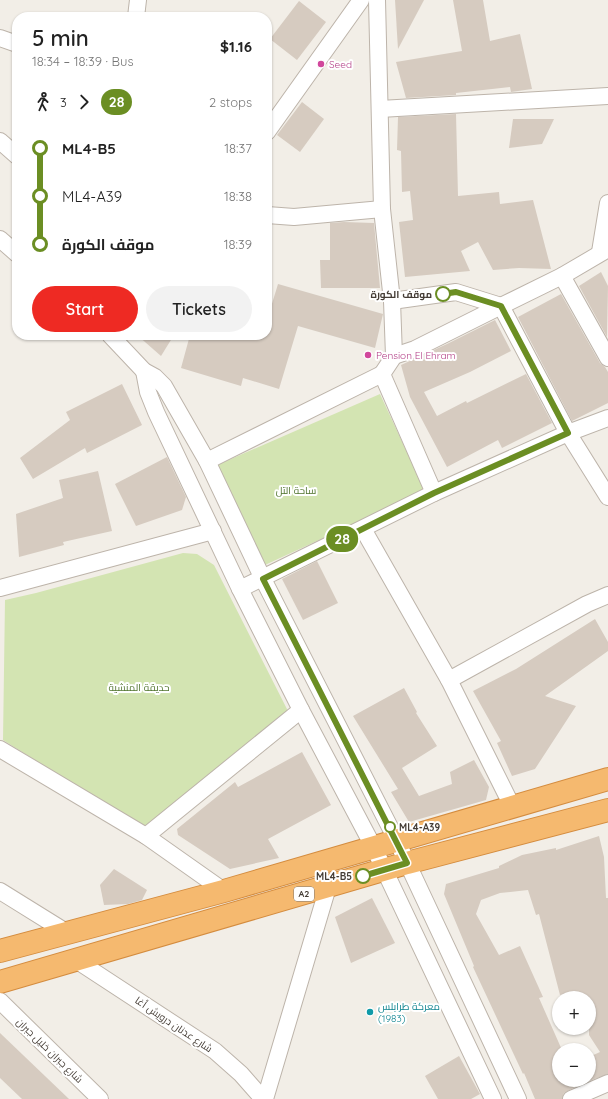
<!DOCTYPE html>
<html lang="en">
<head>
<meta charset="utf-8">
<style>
  body { margin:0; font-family:Quicksand,Cairo,sans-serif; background:#f2f2f2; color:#222; height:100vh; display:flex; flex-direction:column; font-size:15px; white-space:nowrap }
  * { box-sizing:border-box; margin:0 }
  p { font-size:13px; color:#767676 }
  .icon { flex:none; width:22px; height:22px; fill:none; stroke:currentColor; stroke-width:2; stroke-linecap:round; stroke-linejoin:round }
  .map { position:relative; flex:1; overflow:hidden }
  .drawer { position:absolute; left:12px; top:12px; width:260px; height:328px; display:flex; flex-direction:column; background:#fff; border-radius:16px; box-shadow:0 1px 3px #0004 }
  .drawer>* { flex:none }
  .badge { padding:0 8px; border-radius:13px; font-size:14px; line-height:26px }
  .tools { position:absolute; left:552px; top:991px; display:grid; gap:8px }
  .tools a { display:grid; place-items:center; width:44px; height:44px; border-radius:50%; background:#fff; box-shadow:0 1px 3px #0004; font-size:20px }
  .map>.badge { position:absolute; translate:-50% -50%; box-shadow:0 0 0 2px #fff }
  .legs { display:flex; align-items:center; gap:6px; height:44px; padding:0 20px; font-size:13px }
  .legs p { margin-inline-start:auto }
  .headline { display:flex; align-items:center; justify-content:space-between; height:68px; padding:0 20px }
  h1 { font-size:22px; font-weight:600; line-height:30px }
  .primary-button { display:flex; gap:8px; margin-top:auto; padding:8px 20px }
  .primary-button a { flex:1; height:46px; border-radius:24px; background:#ee2a23; color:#fff; font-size:16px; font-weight:600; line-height:46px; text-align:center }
  .primary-button a+a { background:#f2f2f2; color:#222 }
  ul { padding:0 20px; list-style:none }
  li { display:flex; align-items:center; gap:14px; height:48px; font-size:15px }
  li i { display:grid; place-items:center; width:6px; height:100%; margin:0 5px; background:currentColor }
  li i::after { content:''; width:10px; height:10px; margin:-5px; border:3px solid; border-radius:50%; background:#fff }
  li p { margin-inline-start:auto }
  li:first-child i { background:linear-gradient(#0000 50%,currentColor 0) }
  li:last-child i { background:linear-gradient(currentColor 50%,#0000 0) }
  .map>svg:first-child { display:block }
  .green { fill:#d3e4b2 }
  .building { fill:#d6cbc0 }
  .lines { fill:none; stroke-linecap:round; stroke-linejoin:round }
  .minor-casing { stroke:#bdb4aa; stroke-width:18 }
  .highway-casing { stroke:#d48c3f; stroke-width:24 }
  .minor { stroke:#fff; stroke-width:16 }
  .highway { stroke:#f5b96f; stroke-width:22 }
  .line-1-casing { stroke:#fff; stroke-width:9 }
  .line-1 { stroke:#6b8e23; stroke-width:6 }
  .hotel-dot { fill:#d1479c; stroke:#fff; stroke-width:1.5 }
  .stop-1-dot { fill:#fff; stroke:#6b8e23; stroke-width:2 }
  .culture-dot { fill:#0f9aa8; stroke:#fff; stroke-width:1.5 }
  .labels { text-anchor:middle; stroke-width:4; stroke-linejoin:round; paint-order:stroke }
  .shield { fill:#fff; stroke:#7d7772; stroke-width:1 }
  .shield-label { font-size:9px; font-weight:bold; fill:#453d36 }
  .hotel-label { font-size:10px; fill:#b23c85; stroke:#fff; text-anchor:start }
  .stop-label { font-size:10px; font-weight:bold; fill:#453d36; stroke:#fff; text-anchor:end }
  .park-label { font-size:10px; fill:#4f732d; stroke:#fff }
  .culture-label { font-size:10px; fill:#0d838f; stroke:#fff; text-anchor:start }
  .street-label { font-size:10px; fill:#453d36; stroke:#fff }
</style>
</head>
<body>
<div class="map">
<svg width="608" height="1099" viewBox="0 0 608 1099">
  <rect width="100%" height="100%" fill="#f2eee7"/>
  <g class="green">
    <polygon points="380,394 425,491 265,565 215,466"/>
    <polygon points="183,553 197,554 214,565 290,715 148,831 3,740 5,600 36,593"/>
  </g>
  <g class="building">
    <polygon points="395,0 424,0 398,49"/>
    <polygon points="453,0 483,0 490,41 520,34 532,89 511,92 510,87 456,93 456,95 406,98 396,62 462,51"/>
    <polygon points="299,1 326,22 297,60 270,39"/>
    <polygon points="302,102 324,119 300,152 277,135"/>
    <polygon points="456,114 458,196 499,192 500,204 533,200 551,269 519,268 493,270 478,242 461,251 470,271 405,277 399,222 413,220 410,191 402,192 401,151 397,150 398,117"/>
    <polygon points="513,119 554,119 542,144 509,148"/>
    <polygon points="344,222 374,223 380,288 321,288 320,260 330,260 330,223"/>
    <polygon points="601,272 608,286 607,337 579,286"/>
    <polygon points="278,284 383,314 375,348 298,326 279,389 243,378 241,386 181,368 190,335 247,335 261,339 262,335 267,335 267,320"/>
    <polygon points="561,294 600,363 605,367 608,372 608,403 572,421 518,317"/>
    <polygon points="495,320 511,351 470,372 424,392 437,416 466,401 467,403 526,374 552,423 502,448 498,440 447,467 410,397 401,365 447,344"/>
    <polygon points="137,335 174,335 161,356"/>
    <polygon points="122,384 142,425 87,453 85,448 33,479 20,458 70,420 66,412"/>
    <polygon points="167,457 186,497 182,510 136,526 115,484"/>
    <polygon points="98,471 112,531 63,542 64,545 19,557 16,514 63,498 59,480"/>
    <polygon points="317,561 338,603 303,620 282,579"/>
    <polygon points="595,619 608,642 608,651 545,696 576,706 535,769 512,776 497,743 501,741 473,691 516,669"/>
    <polygon points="404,688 417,712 416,713 437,746 402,768 419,796 452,784 450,772 474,760 489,787 486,800 409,822 391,792 398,789 353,716"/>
    <polygon points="302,752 331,805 268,839 279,858 230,869 178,835 177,829 235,782 238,787"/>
    <polygon points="599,836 604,857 606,898 608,898 608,1074 589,1081 589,1057 600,1052 589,1035 589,998 565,998 564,994 560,995 539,914 536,915 528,890 500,893 481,900 476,914 499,955 520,946 543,997 539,998 562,1050 559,1050 559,1080 575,1080 577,1086 564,1093 562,1099 535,1099 524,1073 523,1074 473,967 474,966 444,894 446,884 499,868 499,866 522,855 556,848 556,850"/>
    <polygon points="114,869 147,890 142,900 128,904 104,905 100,885"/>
    <polygon points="372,898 395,943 351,963 335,917"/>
    <polygon points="0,1033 69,1099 22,1099 0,1078"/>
    <polygon points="459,1056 480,1094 471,1099 438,1099 425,1076"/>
  </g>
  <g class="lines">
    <defs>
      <g id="minor">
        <polyline points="377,0 382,209 392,301 394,356 382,374 434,493"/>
        <polyline points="136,17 138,0"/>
        <polyline points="0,38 17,44"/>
        <polyline points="380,109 608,96"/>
        <polyline points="267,132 361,0"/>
        <polyline points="0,141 17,156"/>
        <polyline points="267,215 294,217 382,209"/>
        <polyline points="0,239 17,254"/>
        <polyline points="600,252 608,203"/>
        <polyline points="562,276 608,358"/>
        <polyline points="392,301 456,292 501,306 568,433 608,497"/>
        <polyline points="110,335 144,371 155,377 164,386 207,461 263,579 397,841 518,1099"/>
        <polyline points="394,356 415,349 501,306 562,276 608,249"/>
        <polyline points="144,371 148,392 156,412 240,589 301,710 374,848 493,1099"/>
        <polyline points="207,461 382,374"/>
        <polyline points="363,529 449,680 512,806"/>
        <polyline points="0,588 213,531"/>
        <polyline points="240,589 434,493 568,433 608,418"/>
        <polyline points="449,680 587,604 608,595"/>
        <polyline points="0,749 146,836 224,891"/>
        <polyline points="146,836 301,710"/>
        <polyline points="0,891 66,932"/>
        <polyline points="76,960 215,1051 241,1074 263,1099"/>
        <polyline points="0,1001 100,1099"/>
        <polyline points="265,1099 328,887"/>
        <polyline points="571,1099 608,1083"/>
      </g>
      <g id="highway">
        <polyline points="0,951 224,891 608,779"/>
        <polyline points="0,982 407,863 608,810"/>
      </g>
    </defs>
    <use href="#minor" class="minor-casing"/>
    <use href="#highway" class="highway-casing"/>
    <use href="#minor" class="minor"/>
    <use href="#highway" class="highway"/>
  </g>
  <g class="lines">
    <defs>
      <polyline id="line-1" points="363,876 407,863 263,579 434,493 568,433 501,306 456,292 443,294"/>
    </defs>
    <use href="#line-1" class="line-1-casing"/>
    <use href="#line-1" class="line-1"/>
  </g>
  <g class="hotel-dot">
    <circle cx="321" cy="64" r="4"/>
    <circle cx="368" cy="355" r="4"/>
  </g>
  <g class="stop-1-dot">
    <circle cx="443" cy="294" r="7"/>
    <circle cx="390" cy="827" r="5"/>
    <circle cx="363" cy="876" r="7"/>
  </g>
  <circle class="culture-dot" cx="370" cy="1012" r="4"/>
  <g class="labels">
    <rect class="shield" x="294" y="887" width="20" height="14" rx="3"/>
    <g class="shield-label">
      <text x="304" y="897">A2</text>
    </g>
    <g class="hotel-label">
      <text x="329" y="68">Seed</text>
      <text x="376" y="359">Pension El Ehram</text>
    </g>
    <g class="stop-label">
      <text x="432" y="298">موقف الكورة</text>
      <text x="399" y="831" text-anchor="start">ML4-A39</text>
      <text x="352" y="880">ML4-B5</text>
    </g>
    <g class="park-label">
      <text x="296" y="494">ساحة التل</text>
      <text x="139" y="691">حديقة المنشية</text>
    </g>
    <g class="culture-label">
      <text x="378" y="1010">معركة طرابلس<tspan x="378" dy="12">(1983)</tspan></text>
    </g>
    <g class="street-label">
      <text transform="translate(174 1024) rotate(34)" y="4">شارع عدنان درويش أغا</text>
      <text transform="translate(50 1050) rotate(44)" y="4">شارع جبران خليل جبران</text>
    </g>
  </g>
</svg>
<div class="tools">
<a>+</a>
<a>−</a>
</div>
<b class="badge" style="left:342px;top:539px;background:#6b8e23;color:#fff">28</b>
<section class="drawer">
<div class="headline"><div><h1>5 min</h1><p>18:34 – 18:39 · Bus</p></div><b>$1.16</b></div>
<div class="legs"><svg class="icon" aria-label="walk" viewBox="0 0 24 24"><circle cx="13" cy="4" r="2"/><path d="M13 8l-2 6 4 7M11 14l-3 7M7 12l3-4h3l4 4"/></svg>3<svg class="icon" aria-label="forward" viewBox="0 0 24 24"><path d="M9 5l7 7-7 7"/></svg><b class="badge" style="background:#6b8e23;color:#fff">28</b><p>2 stops</p></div>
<ul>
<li><i style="color:#6b8e23"></i><b>ML4-B5</b><p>18:37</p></li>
<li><i style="color:#6b8e23"></i><span>ML4-A39</span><p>18:38</p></li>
<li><i style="color:#6b8e23"></i><b>موقف الكورة</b><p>18:39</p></li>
</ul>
<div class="primary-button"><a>Start</a><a>Tickets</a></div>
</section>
</div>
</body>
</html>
